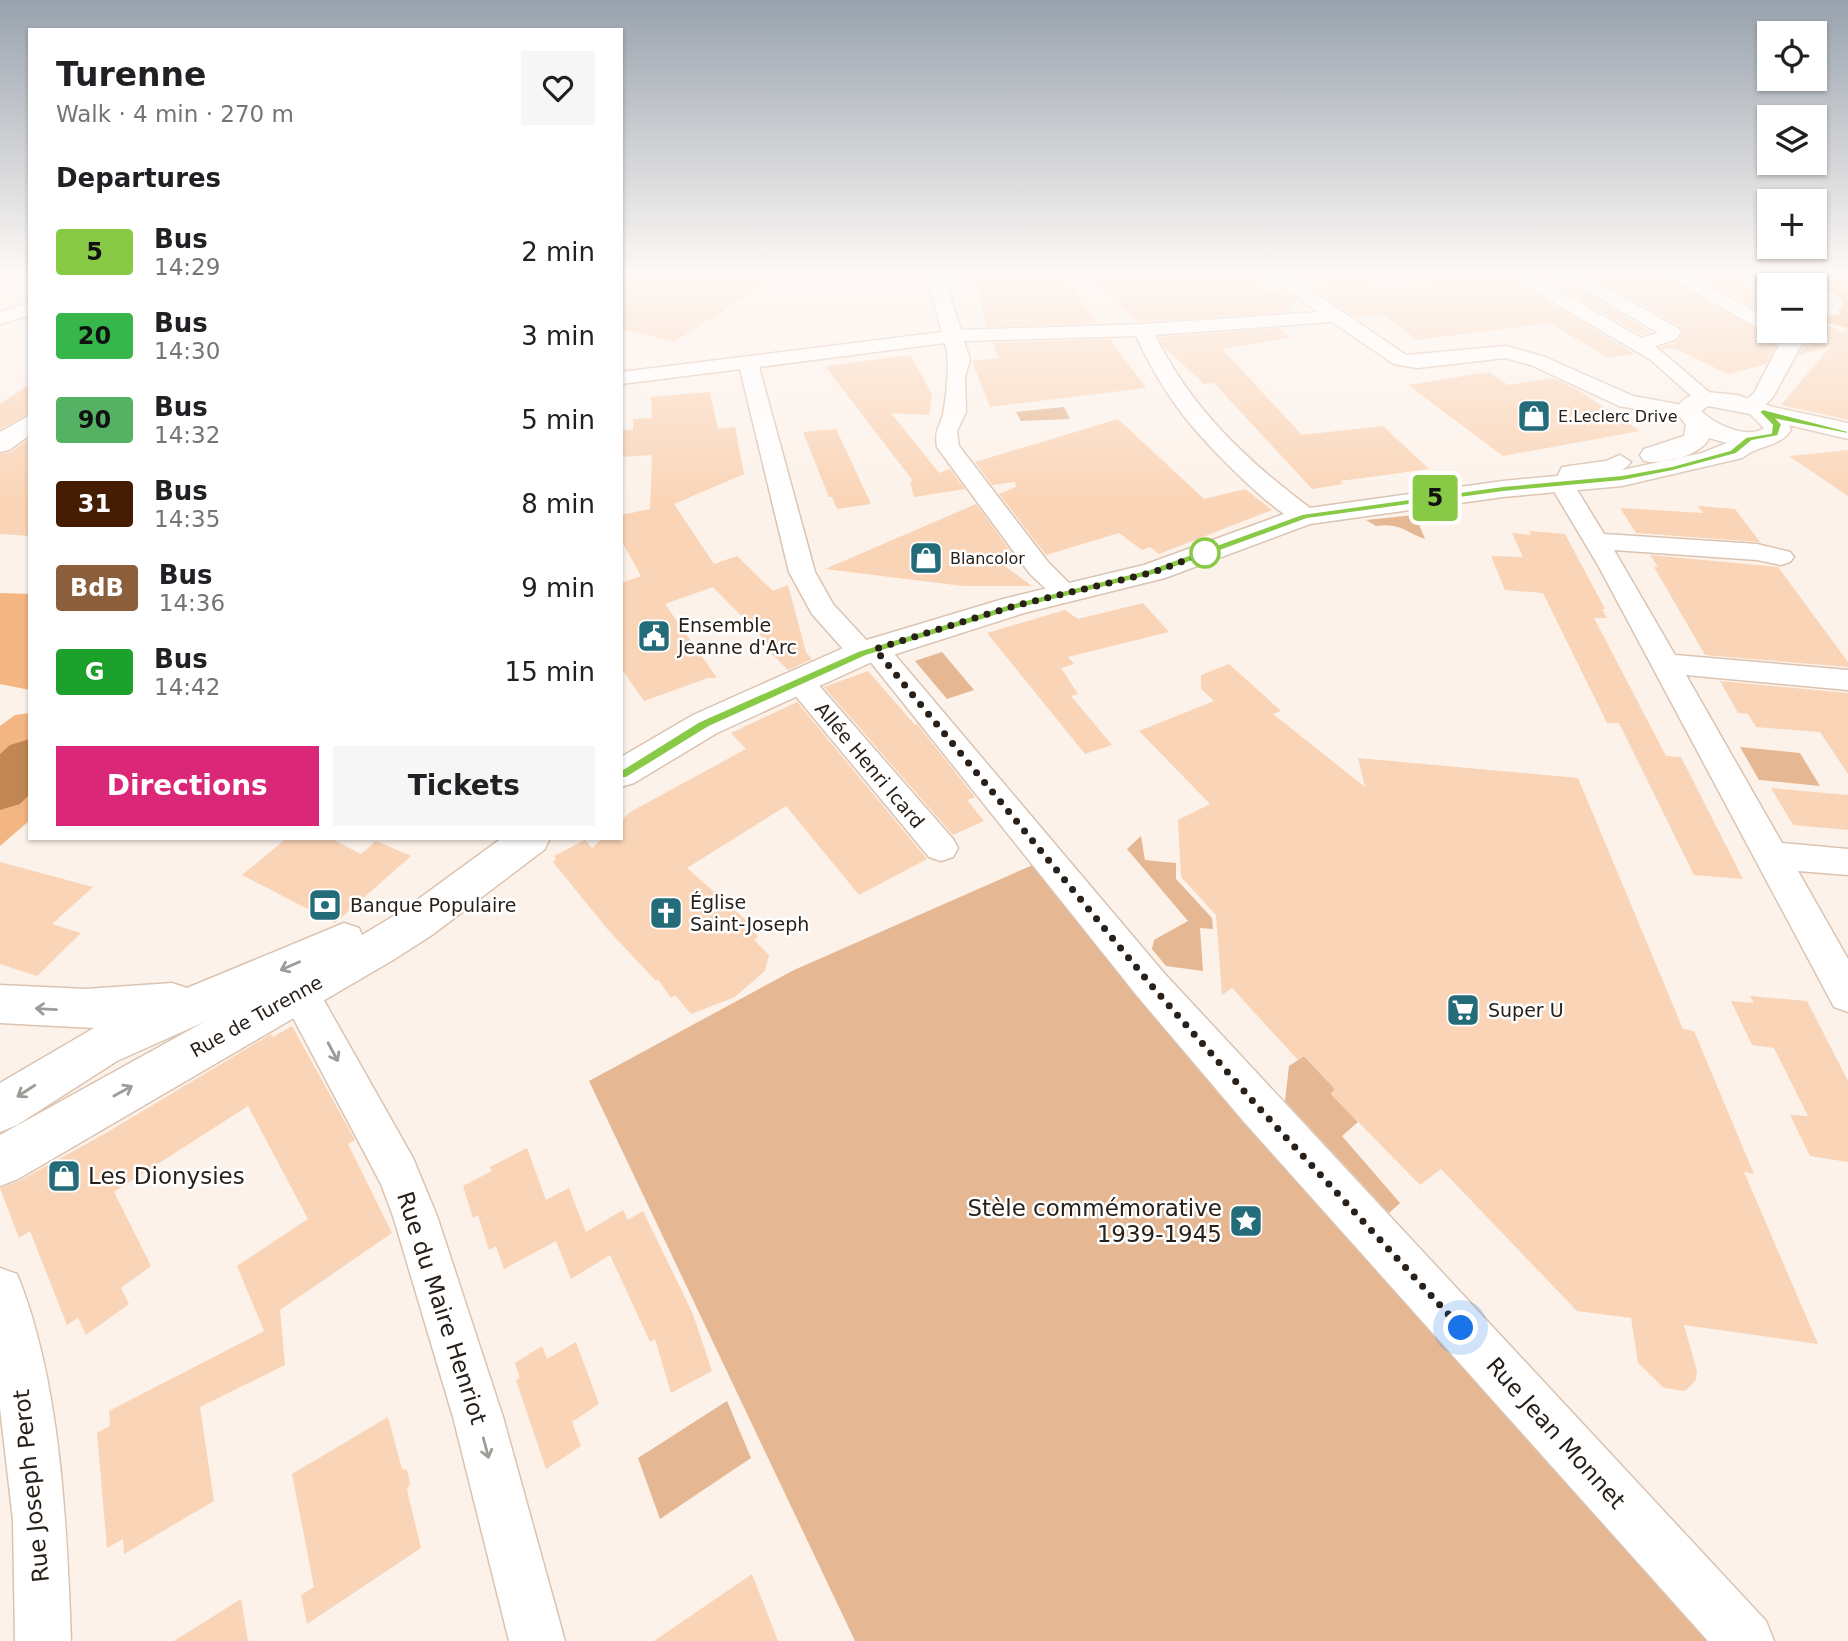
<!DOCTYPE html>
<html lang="en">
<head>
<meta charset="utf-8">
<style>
  body { margin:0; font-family:"DejaVu Sans",sans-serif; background:#f6f6f6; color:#202124; height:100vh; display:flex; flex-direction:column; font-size:26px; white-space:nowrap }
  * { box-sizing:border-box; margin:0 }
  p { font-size:23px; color:#757577 }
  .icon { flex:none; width:38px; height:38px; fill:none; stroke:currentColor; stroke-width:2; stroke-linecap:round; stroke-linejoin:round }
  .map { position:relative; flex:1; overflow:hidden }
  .side { position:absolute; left:28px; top:28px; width:595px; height:812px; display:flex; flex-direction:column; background:#fff; border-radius:0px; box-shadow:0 2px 5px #0004 }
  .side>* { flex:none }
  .badge { padding:0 14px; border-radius:5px; font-size:24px; line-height:46px }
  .buttons { position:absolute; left:1757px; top:21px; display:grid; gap:14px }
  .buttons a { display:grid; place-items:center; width:70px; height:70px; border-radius:0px; background:#fff; box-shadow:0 2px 5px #0004; font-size:35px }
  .you { position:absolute; width:35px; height:35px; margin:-18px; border:5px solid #fff; border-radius:50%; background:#1a73e8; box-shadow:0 0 0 10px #1a73e833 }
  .map>.badge { position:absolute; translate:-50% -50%; box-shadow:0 0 0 4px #fff }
  h2 { padding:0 28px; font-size:26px; line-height:63px }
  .round { display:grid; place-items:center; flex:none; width:74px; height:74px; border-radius:0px; background:#f6f6f6 }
  .overview { display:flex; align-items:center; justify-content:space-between; height:119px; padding:0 28px }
  h1 { font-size:33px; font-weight:800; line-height:52px }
  .primary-button { display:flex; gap:14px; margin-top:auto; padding:14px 28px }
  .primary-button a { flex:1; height:80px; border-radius:0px; background:#db2777; color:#fff; font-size:28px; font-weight:800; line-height:80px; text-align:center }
  .primary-button a+a { background:#f6f6f6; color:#202124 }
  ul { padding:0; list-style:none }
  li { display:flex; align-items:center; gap:21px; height:84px; padding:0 28px }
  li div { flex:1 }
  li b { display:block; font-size:26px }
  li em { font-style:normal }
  li .badge { min-width:77px; font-weight:700; text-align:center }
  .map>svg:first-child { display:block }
  .green { fill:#e5b893 }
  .forest { fill:#f3b682 }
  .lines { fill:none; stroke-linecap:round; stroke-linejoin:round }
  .river { fill:#c08654; fill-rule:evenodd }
  .building { fill:#fad4b6 }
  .street-casing { stroke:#dbc3b1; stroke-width:3 }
  .secondary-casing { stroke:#dbc3b1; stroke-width:3 }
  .street { fill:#fff; fill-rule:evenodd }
  .secondary { fill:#fff; fill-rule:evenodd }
  .oneway { stroke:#9e9b98 }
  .line { fill:#88c946; stroke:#fff; stroke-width:2 }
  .walk { stroke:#282019; stroke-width:7; stroke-dasharray:0 12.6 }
  .stop-dot { fill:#fff; stroke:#88c946; stroke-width:3.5 }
  .labels { text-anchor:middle; stroke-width:5; stroke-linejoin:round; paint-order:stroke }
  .far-poi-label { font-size:16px; fill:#282019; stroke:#fff; text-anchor:start }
  .poi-label { font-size:19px; fill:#282019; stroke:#fff; text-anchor:start }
  .street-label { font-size:19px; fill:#282019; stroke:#fff }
  .near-poi-label { font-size:23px; fill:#282019; stroke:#fff; text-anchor:start }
  .near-street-label { font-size:23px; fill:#282019; stroke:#fff }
</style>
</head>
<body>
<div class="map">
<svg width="1848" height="1641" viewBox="0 0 1848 1641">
  <rect width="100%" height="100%" fill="#fcf2ea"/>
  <g class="green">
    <polygon points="1064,407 1070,419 1021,421 1016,412"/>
    <path d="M1415,515l10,24c-18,-6 -25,-17 -49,-13l-10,-6z"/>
    <polygon points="942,652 974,690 947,699 915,661"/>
    <polygon points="1740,747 1800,753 1820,786 1759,780"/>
    <polygon points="1141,836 1145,860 1176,863 1176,879 1212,918 1213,929 1200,928 1203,971 1166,966 1152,949 1154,940 1188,921 1127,849"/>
    <polygon points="1035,864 1721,1641 855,1641 589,1081 794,970"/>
    <polygon points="1304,1056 1335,1089 1331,1094 1358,1122 1342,1136 1400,1203 1389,1213 1285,1101 1289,1066"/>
    <polygon points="727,1401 751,1458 660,1519 638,1458"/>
  </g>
  <g class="forest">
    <polygon points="1808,274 1848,274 1848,328 1827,323 1815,324 1815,317 1841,314 1838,311 1843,306 1839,296 1811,283 1806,276"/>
    <polygon points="0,593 30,594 30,690 0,684"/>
    <polygon points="30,713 30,743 0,775 0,726 15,715"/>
    <polygon points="30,781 30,820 0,846 0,808"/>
  </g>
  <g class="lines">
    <polygon class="river" points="30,739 30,794 20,804 0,810 0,754 10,745"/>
  </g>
  <g class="building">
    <polygon points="621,274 782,274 674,342 621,329"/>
    <polygon points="1030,274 1062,274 1098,323 986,327 977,279 1032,279"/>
    <polygon points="1086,274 1248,274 1266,292 1283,289 1296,300 1286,312 1137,322"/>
    <polygon points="1489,274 1506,274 1523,287 1635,354 1608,358 1550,323 1417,340 1383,315 1357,318 1308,285 1363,277 1380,289"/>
    <polygon points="1636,274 1661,274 1778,342 1766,364 1728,374 1674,348 1663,349 1660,347 1676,343 1683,334 1680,326 1597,280"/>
    <polygon points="1691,274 1725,274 1769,296 1769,316"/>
    <polygon points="1570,284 1651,332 1641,335 1556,286"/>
    <polygon points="1815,318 1843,333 1848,326 1848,420 1781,405 1831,346 1799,355 1805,344 1794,331 1815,331"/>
    <polygon points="1280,328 1290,338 1222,349 1302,435 1383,426 1429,469 1340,481 1343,484 1312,489 1214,383 1204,384 1164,347 1159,337"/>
    <polygon points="1110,339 1146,388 990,407 972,361 999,358 993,343"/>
    <polygon points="910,355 932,394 929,415 891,413 939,473 950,469 965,489 914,497 910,481 913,481 825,366"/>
    <polygon points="1489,372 1508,385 1552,378 1575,388 1640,431 1503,456 1408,385"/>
    <polygon points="30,384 30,413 0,429 0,404"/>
    <polygon points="710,392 718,429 735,427 744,474 674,504 714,564 737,556 773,591 788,585 806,652 812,659 788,670 757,639 762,637 713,587 665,604 717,678 708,678 644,701 621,668 621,583 641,576 621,540 621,515 650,509 652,455 621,457 621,430 633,430 633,419 652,418 651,397"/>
    <polygon points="1118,419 1204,499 1245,489 1272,510 1159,554 1150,547 1142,550 1119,533 1046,555 999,494 1016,487 1015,482 992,485 975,462"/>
    <polygon points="836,429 871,504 837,509 832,497 829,497 803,432"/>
    <polygon points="30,438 30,536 0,534 0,454 11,452"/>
    <polygon points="1848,450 1848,496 1789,456"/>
    <polygon points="976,504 1019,563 1006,567 1032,586 963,586 825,569"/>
    <polygon points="1698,506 1735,509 1760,542 1636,533 1620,508 1703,513"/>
    <polygon points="1529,531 1565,534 1605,609 1602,609 1607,618 1594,618 1666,756 1681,757 1743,879 1694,875 1619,723 1607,723 1543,593 1505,590 1491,556 1523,557 1512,533 1531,535"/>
    <polygon points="1650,555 1778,567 1848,662 1848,667 1705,655 1654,567 1658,567"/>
    <polygon points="1143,603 1169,632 1068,657 1074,664 1061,668 1078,694 1071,696 1112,745 1085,754 987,633 1065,610 1078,619"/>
    <polygon points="1229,664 1281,711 1273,714 1365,787 1358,758 1578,778 1683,1029 1694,1031 1754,1174 1744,1172 1818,1344 1684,1325 1697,1371 1696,1380 1685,1391 1664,1388 1638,1363 1631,1318 1577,1311 1441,1169 1420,1185 1331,1094 1335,1089 1304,1056 1298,1060 1232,988 1222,995 1216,915 1181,877 1178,820 1210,804 1139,731 1214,701 1201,689 1201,675"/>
    <polygon points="868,671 915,725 917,724 975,797 967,800 984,821 953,835 824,687"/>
    <polygon points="1720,681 1848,693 1848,774 1820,732 1756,727 1748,714 1738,713"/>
    <polygon points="797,702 927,859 859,895 786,806 687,868 747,921 758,937 754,940 769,955 765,971 735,997 691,1014 675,995 671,998 658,979 656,981 609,931 553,862 556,859 554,856 585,840 592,848 603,838 621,838 621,821 630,812 746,749 731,733"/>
    <polygon points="1771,788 1848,795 1848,830 1793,825"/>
    <polygon points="287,838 330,838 361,854 376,841 411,856 335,923 242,875"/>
    <polygon points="0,862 93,887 52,924 81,933 37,976 0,964"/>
    <polygon points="1750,996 1807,1001 1848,1081 1848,1162 1810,1156 1790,1115 1808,1116 1774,1048 1752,1045 1731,1001 1754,1003"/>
    <polygon points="292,1026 355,1140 348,1144 392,1233 280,1310 285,1365 200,1407 214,1501 124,1554 123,1539 107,1548 97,1433 110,1426 109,1411 264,1331 237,1266 308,1219 248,1106 114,1192 151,1266 121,1288 129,1304 86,1335 78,1318 67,1325 30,1231 19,1238 0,1188 19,1181 106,1133 271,1034 273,1037"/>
    <polygon points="527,1148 546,1200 569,1188 586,1232 623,1210 628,1220 643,1211 693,1314 712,1371 671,1393 655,1339 650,1342 610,1255 571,1279 556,1241 504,1269 496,1246 489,1250 478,1215 473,1218 463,1186 492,1171 490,1167"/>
    <polygon points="576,1342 599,1404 572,1422 581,1446 546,1469 516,1380 520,1378 515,1363 542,1346 547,1359"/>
    <polygon points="388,1417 402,1469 407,1470 410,1483 407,1490 421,1548 307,1624 301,1595 314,1587 292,1474"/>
    <polygon points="752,1574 778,1641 654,1641"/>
    <polygon points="241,1599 248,1641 174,1641"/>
  </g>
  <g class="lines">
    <defs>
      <g id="street">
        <path d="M942,274h19l-13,16 13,40 182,-6 175,-12 -52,-38h21l119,81 100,-9 39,11 88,39 55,10 11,6 -11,6 -69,-12 -88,-41 -26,-7 -88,10 -23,-4 -62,-42 -177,13c36,74 93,127 159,176l3,5 -3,5c-6,2 -10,3 -16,1 -30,-13 -94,-80 -115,-107 -19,-25 -34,-51 -47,-79l-172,5 6,19 -5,17 1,35 -9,19 2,15 89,116 32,32 -4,6h-18l-28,-26 -93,-127c-3,-21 5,-21 7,-38 3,-18 6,-50 1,-66l-186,24 56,205 18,32 35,38 17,1 279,330 602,648 8,20h-66l-464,-519 -106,-125 -269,-337 -17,-1 -40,-45 -23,-42 -49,-203 -119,15v-12l321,-40 -12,-43z"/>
        <polygon points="1525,274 1536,274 1539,279 1641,338 1658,333 1559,274 1581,274 1678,328 1681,332 1675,340 1655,346 1717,399 1713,403 1699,403 1651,360 1524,285 1521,278"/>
        <polygon points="1663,274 1685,274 1769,319 1769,331 1791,331 1802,344 1773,397 1758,412 1742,412 1739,407 1754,393 1781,341"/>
        <polygon points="30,303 30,315 0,324 0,312"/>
        <path d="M1620,455l11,7c-11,15 -34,14 -51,16l-4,10 28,46 153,10 33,8 4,5 -4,5 -9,3 -24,-5 -143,-10 61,105 173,15v20l-162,-15 96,168 66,6v26l-50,-4 50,88v53l-14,-5 -235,-440 -47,-79 10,-21 44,-6z"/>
        <polygon points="799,671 809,674 953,839 958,848 953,857 941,861 929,857 789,688 784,681 789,674"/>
        <polygon points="299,976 313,981 413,1158 437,1216 503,1417 565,1641 509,1641 453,1417 393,1216 381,1184 280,993 285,981"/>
        <path d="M0,1268l17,6c44,107 50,253 54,367h-56l-2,-121 -13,-112z"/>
      </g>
      <g id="secondary">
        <path d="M1706,392l31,3 36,12 75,16v16l-59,-14 2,5c-12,18 -32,14 -49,28l-120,28 -119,11 -193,27 -145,54 -141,35 -150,48 -157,72 -83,50 -13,4v-30l72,-42 157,-70 153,-46 141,-34 151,-55 208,-29 119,-11 80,-17 25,-10 -18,-5c-8,18 -47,27 -65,23l-4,-6 4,-6 40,-13 2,-11 -10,-13c5,-15 15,-17 30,-20zM1708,406l42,8 14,14c-18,12 -49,-4 -63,-17z"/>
        <polygon points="30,415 30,435 9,450 0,452 0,432"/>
        <polygon points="502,838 550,838 545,849 432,935 393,960 18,1179 0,1186 0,1135 204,1022 117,1061 17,1125 0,1132 0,1083 94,1028 0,1023 0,985 86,989 172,983 187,988 344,923 359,928 362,935 402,911"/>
      </g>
    </defs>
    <use href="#street" class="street-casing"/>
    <use href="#secondary" class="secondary-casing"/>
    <use href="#street" class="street"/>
    <use href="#secondary" class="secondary"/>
  </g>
  <defs><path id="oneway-shaft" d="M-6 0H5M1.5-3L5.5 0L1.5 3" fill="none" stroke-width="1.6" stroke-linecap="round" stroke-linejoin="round" transform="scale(1.75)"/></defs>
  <g class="oneway">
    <use href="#oneway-shaft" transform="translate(290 966) rotate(156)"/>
    <use href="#oneway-shaft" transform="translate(46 1009) rotate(-177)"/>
    <use href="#oneway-shaft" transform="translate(333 1052) rotate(62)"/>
    <use href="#oneway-shaft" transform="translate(26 1091) rotate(147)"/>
    <use href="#oneway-shaft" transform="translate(123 1091) rotate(-29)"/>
    <use href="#oneway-shaft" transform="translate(486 1448) rotate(75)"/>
  </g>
  <linearGradient id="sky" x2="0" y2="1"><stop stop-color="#98a2ad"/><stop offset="0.54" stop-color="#fef9f6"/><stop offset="1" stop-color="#fef9f6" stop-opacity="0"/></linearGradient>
  <rect width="1848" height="504" fill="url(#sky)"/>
  <polygon class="line" points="1763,409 1848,431 1848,434 1778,420 1782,424 1778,436 1752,441 1736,454 1673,471 1622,481 1503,492 1307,519 1157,574 1017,609 866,656 709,727 626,778 617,778 615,774 700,721 858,651 1010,604 1150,569 1302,514 1503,486 1622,475 1672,466 1730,450 1746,437 1771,433 1772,425 1759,412"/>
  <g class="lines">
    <polyline class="walk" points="1205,553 1154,572 1014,606 875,649 1151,985 1259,1108 1461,1328"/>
  </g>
  <defs>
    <symbol id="shop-square" viewBox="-11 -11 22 22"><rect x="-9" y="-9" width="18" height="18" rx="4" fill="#246c79" stroke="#fff"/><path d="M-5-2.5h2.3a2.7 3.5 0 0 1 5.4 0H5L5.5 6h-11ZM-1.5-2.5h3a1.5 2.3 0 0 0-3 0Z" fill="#fff"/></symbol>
    <symbol id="civic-square" viewBox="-11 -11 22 22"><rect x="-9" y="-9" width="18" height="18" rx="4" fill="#246c79" stroke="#fff"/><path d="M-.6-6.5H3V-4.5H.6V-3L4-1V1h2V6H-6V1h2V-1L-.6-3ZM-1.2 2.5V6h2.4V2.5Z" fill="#fff"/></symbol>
    <symbol id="bank-square" viewBox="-11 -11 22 22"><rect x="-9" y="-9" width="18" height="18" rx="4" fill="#246c79" stroke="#fff"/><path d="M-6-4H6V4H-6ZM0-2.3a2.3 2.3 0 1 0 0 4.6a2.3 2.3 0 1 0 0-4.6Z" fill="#fff"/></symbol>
    <symbol id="church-square" viewBox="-11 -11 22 22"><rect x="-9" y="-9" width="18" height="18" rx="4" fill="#246c79" stroke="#fff"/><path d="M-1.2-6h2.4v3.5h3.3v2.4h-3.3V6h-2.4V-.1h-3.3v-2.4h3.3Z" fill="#fff"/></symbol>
    <symbol id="supermarket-square" viewBox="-11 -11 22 22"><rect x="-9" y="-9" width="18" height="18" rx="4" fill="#246c79" stroke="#fff"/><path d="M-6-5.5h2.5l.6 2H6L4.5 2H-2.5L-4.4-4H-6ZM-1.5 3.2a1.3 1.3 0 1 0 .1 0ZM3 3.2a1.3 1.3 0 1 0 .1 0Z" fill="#fff"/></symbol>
    <symbol id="sight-square" viewBox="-11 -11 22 22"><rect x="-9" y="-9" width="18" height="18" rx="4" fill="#246c79" stroke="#fff"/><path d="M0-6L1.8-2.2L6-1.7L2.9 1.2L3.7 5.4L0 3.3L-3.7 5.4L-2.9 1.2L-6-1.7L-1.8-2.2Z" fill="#fff"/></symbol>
  </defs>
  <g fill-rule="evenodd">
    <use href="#shop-square" x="1515" y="397" width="38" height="38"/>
    <use href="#shop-square" x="907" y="539" width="38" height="38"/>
    <use href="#civic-square" x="635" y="617" width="38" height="38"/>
    <use href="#bank-square" x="306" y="886" width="38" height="38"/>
    <use href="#church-square" x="647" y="894" width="38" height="38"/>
    <use href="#supermarket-square" x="1444" y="991" width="38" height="38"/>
    <use href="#shop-square" x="45" y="1157" width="38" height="38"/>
    <use href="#sight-square" x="1227" y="1202" width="38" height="38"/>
  </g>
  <circle class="stop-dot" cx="1205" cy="553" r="14"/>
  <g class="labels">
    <g class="far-poi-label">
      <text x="1558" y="422">E.Leclerc Drive</text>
      <text x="950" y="564">Blancolor</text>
    </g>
    <g class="poi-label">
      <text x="678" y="632">Ensemble<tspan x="678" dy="22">Jeanne d'Arc</tspan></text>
      <text x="690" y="909">Église<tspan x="690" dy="22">Saint-Joseph</tspan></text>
      <text x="350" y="912">Banque Populaire</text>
      <text x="1488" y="1017">Super U</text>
    </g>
    <g class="street-label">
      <text transform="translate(870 765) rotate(50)" y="7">Allée Henri Icard</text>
      <text transform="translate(256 1016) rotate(-29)" y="7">Rue de Turenne</text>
    </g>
    <g class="near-poi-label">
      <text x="88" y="1184">Les Dionysies</text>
      <text x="1222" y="1216" text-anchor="end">Stèle commémorative<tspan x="1222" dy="26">1939-1945</tspan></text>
    </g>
    <g class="near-street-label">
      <text transform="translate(442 1308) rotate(72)" y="8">Rue du Maire Henriot</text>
      <text transform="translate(1556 1433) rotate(48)" y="8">Rue Jean Monnet</text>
      <text transform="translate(31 1486) rotate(-96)" y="8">Rue Joseph Perot</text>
    </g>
  </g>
</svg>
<div class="buttons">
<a><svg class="icon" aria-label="locate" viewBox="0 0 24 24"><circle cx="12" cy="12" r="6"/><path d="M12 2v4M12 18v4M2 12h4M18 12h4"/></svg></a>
<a><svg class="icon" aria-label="layers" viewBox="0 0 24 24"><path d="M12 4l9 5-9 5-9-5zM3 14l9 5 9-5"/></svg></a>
<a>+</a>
<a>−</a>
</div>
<div class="you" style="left:1461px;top:1328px"></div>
<b class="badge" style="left:1435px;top:498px;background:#88c946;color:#111">5</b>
<section class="side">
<div class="overview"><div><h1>Turenne</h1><p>Walk · 4 min · 270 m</p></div><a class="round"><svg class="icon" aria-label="heart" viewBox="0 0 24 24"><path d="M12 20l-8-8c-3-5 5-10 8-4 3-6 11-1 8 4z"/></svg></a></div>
<h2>Departures</h2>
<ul>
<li><span class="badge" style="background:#88c946;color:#111">5</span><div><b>Bus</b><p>14:29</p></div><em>2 min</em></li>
<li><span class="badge" style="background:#36b64b;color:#111">20</span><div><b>Bus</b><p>14:30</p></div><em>3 min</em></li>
<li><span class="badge" style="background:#55b264;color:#111">90</span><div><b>Bus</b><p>14:32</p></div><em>5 min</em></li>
<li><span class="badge" style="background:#451d02;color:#fff">31</span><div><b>Bus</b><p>14:35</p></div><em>8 min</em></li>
<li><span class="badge" style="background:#8b5e3c;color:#fff">BdB</span><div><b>Bus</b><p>14:36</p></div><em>9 min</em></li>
<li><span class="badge" style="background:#1ca12c;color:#fff">G</span><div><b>Bus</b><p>14:42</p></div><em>15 min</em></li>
</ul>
<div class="primary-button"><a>Directions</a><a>Tickets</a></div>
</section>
</div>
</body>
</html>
